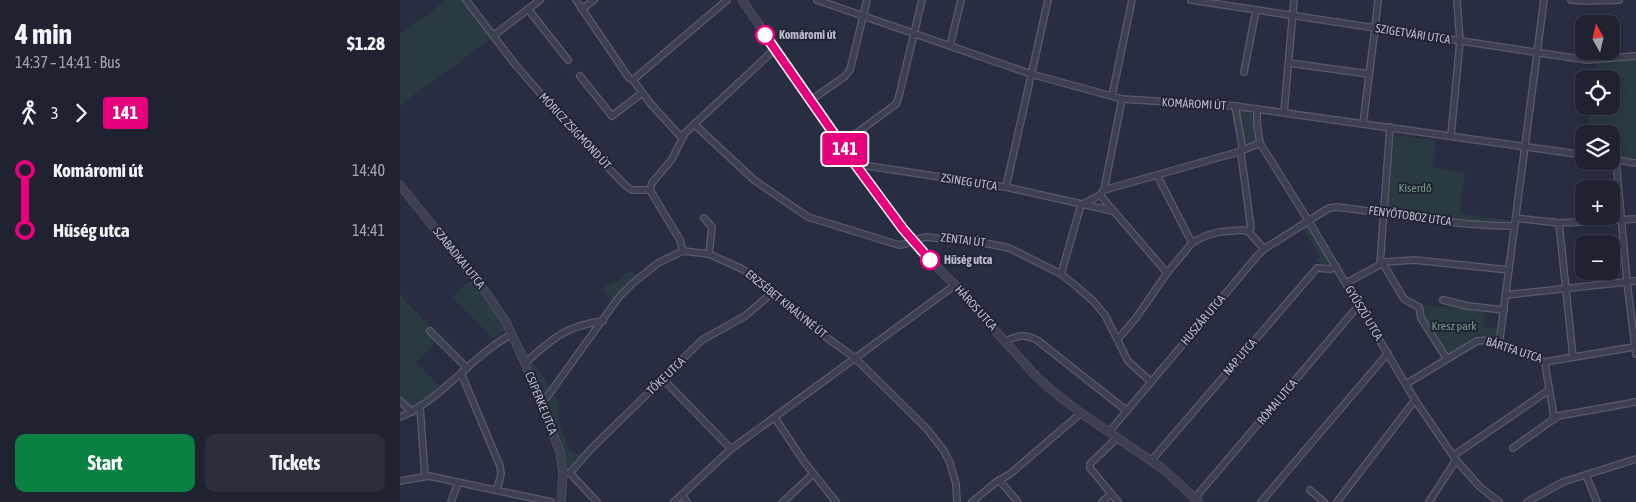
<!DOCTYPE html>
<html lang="en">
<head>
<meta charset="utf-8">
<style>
  body { margin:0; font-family:"Asap Condensed",sans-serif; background:#2b2f3d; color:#f1f3f6; height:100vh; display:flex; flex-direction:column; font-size:19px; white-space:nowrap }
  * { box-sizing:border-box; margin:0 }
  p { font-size:16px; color:#a1a4ab }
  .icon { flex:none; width:28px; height:28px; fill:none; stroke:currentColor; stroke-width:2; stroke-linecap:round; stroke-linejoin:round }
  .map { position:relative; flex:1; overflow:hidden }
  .drawer { display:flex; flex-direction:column; background:#1e2231; width:400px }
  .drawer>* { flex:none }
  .badge { padding:0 10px; border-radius:4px; font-size:18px; line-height:32px }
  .needle { width:32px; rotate:352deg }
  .buttons { position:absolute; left:1175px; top:15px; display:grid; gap:10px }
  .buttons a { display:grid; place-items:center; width:45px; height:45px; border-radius:10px; background:#1e2231; box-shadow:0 2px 8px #0003,0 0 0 1px #3c3f4d; font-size:25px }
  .map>.badge { position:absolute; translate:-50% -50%; box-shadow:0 0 0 2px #fff }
  .legs { display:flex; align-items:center; gap:8px; height:55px; padding:0 15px; font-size:16px }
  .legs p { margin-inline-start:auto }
  .overview { display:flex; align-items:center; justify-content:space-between; height:85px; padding:0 15px }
  h1 { font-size:28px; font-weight:700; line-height:38px }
  .action { display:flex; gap:10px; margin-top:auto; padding:10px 15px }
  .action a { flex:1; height:58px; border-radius:10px; background:#0b8043; color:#fff; font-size:20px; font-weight:700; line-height:58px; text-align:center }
  .action a+a { background:#2b2f3d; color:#f1f3f6 }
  ul { padding:0 15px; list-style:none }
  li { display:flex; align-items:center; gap:18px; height:60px; font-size:19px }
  li i { display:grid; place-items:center; width:8px; height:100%; margin:0 6px; background:currentColor }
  li i::after { content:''; width:12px; height:12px; margin:-6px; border:4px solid; border-radius:50%; background:#1e2231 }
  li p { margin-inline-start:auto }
  li:first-child i { background:linear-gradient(#0000 50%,currentColor 0) }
  li:last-child i { background:linear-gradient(currentColor 50%,#0000 0) }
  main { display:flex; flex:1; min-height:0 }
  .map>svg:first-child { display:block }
  .green { fill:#2a3a42 }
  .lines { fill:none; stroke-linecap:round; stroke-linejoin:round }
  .minor-casing { stroke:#575b6b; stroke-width:8 }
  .tertiary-casing { stroke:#575b6b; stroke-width:9 }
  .minor { stroke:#3c4051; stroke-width:5.5 }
  .tertiary { stroke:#3c4051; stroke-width:8 }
  .line-1-casing { stroke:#fff; stroke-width:11 }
  .line-1 { stroke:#e6007e; stroke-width:8 }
  .stop-1-dot { fill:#fff; stroke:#e6007e; stroke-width:2.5 }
  .labels { text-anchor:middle; stroke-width:4; stroke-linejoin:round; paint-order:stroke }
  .street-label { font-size:12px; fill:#b9bccb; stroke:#212536 }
  .stop-label { font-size:12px; font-weight:bold; fill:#b9bccb; stroke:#212536; text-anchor:start }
  .park-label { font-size:12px; fill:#729a85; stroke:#212536 }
</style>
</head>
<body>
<main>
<section class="drawer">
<div class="overview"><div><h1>4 min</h1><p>14:37 – 14:41 · Bus</p></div><b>$1.28</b></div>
<div class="legs"><svg class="icon" aria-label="walk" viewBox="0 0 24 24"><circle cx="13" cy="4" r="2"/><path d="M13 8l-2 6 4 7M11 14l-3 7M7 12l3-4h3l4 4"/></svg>3<svg class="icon" aria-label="forward" viewBox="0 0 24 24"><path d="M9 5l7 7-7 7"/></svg><b class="badge" style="background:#e6007e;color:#fff">141</b></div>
<ul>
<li><i style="color:#e6007e"></i><b>Komáromi út</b><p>14:40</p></li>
<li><i style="color:#e6007e"></i><b>Hűség utca</b><p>14:41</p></li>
</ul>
<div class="action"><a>Start</a><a>Tickets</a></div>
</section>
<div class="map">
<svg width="1236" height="502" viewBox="0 0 1236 502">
  <rect width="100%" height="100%" fill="#282d41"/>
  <g class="green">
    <polygon points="47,0 62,0 91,39 0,105 0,34"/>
    <polygon points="1225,60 1236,60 1236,159 1211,154 1211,134 1187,134 1191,106 1211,106 1211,79 1195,79 1197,63"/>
    <path d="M842,109l6,1 4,3c1,9 6,23 3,30l-7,2 -5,-2 -4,-31z"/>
    <path d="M992,135l43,5 -2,27 32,6 -5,41 50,6 -1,2c-14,6 -110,-5 -124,-13z"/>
    <polygon points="907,225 929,261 926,265 922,264 916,261 920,256 902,228"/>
    <polygon points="230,272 236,275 210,302 203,288"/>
    <polygon points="71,279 89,302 105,331 93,338 52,297"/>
    <polygon points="0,295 40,337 16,363 45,391 13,417 7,409 0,405"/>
    <path d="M1024,305l23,2 1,-2 37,4 -1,18 14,1v9l-20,-2 -29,19c-12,-12 -25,-29 -28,-46z"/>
    <polygon points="117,336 159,403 159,422 170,451 182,455 174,475 167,470 114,337"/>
  </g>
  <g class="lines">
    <defs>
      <g id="minor">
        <polyline points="66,0 114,63 178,137 226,186 232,190 250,190"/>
        <polyline points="176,0 229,78"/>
        <polyline points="417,0 631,74 722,99 835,106 1184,155"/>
        <polyline points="791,0 1187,60 1236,56"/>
        <polyline points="1171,0 1187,1 1219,0"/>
        <polyline points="128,9 168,60"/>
        <polyline points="182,9 194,0"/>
        <polyline points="93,36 140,0"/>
        <polyline points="550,46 561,0"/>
        <polyline points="889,63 969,74"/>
        <polyline points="844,72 856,10"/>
        <polyline points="180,76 212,116 242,93"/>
        <polyline points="712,96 732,0"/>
        <polyline points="411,100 444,77 450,70 467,0"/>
        <polyline points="835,106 842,145 841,154 851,228 849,232 864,249"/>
        <polyline points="857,109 857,124 860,143 908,220 1015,400 1056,460 1079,486 1099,502"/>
        <polyline points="884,112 894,0"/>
        <path d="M294,124l60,56 54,37 91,28c9,0 17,-7 27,-8l64,7 19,4 52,26 15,12 17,15 12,14 23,46 23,21"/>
        <polyline points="963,124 975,28 978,0"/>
        <polyline points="1051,135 1060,41 1057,0"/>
        <polyline points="282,138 250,103 233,80 327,0"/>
        <polyline points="442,144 496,104 499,96 522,0"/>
        <polyline points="1211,159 1236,163"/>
        <polyline points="1216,160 1227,282 1236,354"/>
        <polyline points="455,164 606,187 713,211"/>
        <polyline points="757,175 792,243"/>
        <polyline points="606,187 648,0"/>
        <polyline points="250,190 252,183 272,159 285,133 375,49"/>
        <polyline points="250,190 280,240 283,251"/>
        <polyline points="704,190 838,152 860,143"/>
        <polyline points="700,195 767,273"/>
        <polyline points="304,218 312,227 309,254"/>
        <polyline points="1116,218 1159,223 1236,219"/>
        <polyline points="1159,223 1173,357"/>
        <polyline points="982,262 1004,299 1019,307 1021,318 1047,359"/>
        <polyline points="980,264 990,127"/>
        <polyline points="661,274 681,205 700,195 704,190 722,99"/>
        <polyline points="946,283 985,262 1015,260 1109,270"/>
        <polyline points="1106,295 1236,281"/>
        <polyline points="1043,300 1068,306 1104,310"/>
        <polyline points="30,331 67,368"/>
        <polyline points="718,339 736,318 767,273 792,243 805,236 819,232 843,230 849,232"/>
        <path d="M606,341c12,-6 19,-7 31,-1l90,71"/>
        <polyline points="1099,345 1144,0"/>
        <path d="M1145,362c2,19 7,37 9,57"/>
        <path d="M125,363c27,-24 40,-37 78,-42"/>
        <polyline points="61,373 100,466 101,474 97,490"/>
        <polyline points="263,379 331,449"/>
        <polyline points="1006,384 1077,341 1087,340 1145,362 1234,347"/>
        <polyline points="140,400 147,397 219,297 233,283 258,263 283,251 309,254 342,269 363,283 412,327 455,358 527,429 544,451 550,463 556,484 557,502"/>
        <polyline points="0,401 12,412"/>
        <polyline points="20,408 25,476"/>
        <path d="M0,417c43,-18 71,-61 112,-83"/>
        <polyline points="375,418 405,463 436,502"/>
        <path d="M709,432l149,-177 6,-6 65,-41 8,-1c59,7 118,19 178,19"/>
        <polyline points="717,438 690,464 690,468 718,502"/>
        <polyline points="1113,448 1158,416 1236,402"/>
        <polyline points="1053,456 1149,390"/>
        <polyline points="751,461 917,268 931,269 936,266"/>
        <polyline points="167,473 170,473 197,502"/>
        <polyline points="170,473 190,450 302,340 345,316 373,292"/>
        <polyline points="1186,475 1197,502"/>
        <polyline points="599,480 618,502"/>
        <polyline points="0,481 29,476 151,502"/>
        <polyline points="910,490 924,502"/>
        <polyline points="282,495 287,502"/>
        <polyline points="795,498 959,305"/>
        <polyline points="51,502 58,483"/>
        <polyline points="274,502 331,449 555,285"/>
        <polyline points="383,502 413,474"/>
        <polyline points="572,502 595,483 610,474 681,413"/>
        <polyline points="702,502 711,494"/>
        <polyline points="861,502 988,353"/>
        <polyline points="937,502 1015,400"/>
        <polyline points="1029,502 1056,460"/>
        <polyline points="1127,502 1163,482 1236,459"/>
      </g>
      <g id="tertiary">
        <polyline points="342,0 455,164 503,229 521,251 555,285 633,373 650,389 681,413 763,469 799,502"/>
        <polyline points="0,185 87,294 106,322 125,363 160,452 163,474 161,502"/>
      </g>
    </defs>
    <use href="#minor" class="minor-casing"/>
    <use href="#tertiary" class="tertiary-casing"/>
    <use href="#minor" class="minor"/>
    <use href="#tertiary" class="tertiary"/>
  </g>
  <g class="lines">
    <defs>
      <polyline id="line-1" points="365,35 455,164 503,229 530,260"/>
    </defs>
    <use href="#line-1" class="line-1-casing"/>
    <use href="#line-1" class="line-1"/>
  </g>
  <g class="stop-1-dot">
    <circle cx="365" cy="35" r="9"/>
    <circle cx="530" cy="260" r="9"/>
  </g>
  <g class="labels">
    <g class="street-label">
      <text transform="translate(1013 34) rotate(9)" y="4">SZIGETVÁRI UTCA</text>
      <text transform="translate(794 104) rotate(3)" y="4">KOMÁROMI ÚT</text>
      <text transform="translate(175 131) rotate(47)" y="4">MÓRICZ ZSIGMOND ÚT</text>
      <text transform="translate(569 182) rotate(9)" y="4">ZSINEG UTCA</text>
      <text transform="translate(1010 216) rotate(8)" y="4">FENYŐTOBOZ UTCA</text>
      <text transform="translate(563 240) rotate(7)" y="4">ZENTAI ÚT</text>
      <text transform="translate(59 258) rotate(51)" y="4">SZABADKAI UTCA</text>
      <text transform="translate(386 304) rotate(39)" y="4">ERZSÉBET KIRÁLYNÉ ÚT</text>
      <text transform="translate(576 308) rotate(48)" y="4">HÁROS UTCA</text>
      <text transform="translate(964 313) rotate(59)" y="4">GYŰSZŰ UTCA</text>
      <text transform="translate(803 320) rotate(-50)" y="4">HUSZÁR UTCA</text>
      <text transform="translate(1114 350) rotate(18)" y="4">BÁRTFA UTCA</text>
      <text transform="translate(840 357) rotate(-49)" y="4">NAP UTCA</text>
      <text transform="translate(266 376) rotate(-44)" y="4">TŐKE UTCA</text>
      <text transform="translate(877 402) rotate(-50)" y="4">RÓMAI UTCA</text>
      <text transform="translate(141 403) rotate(68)" y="4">CSIPERKE UTCA</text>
    </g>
    <g class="stop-label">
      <text x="379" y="39">Komáromi út</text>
      <text x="544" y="264">Hűség utca</text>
    </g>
    <g class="park-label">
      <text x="1015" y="192">Kiserdő</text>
      <text x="1054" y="330">Kresz park</text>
    </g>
  </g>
</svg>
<div class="buttons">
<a><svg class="needle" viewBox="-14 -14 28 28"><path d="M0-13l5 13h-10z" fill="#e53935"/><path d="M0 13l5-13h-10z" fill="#a1a4ab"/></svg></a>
<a><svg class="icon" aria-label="locate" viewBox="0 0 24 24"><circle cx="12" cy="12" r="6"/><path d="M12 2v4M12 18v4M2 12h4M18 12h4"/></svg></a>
<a><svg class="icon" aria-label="layers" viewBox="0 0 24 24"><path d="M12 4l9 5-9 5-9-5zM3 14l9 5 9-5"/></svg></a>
<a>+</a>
<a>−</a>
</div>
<b class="badge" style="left:445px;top:149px;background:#e6007e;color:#fff">141</b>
</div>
</main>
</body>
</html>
